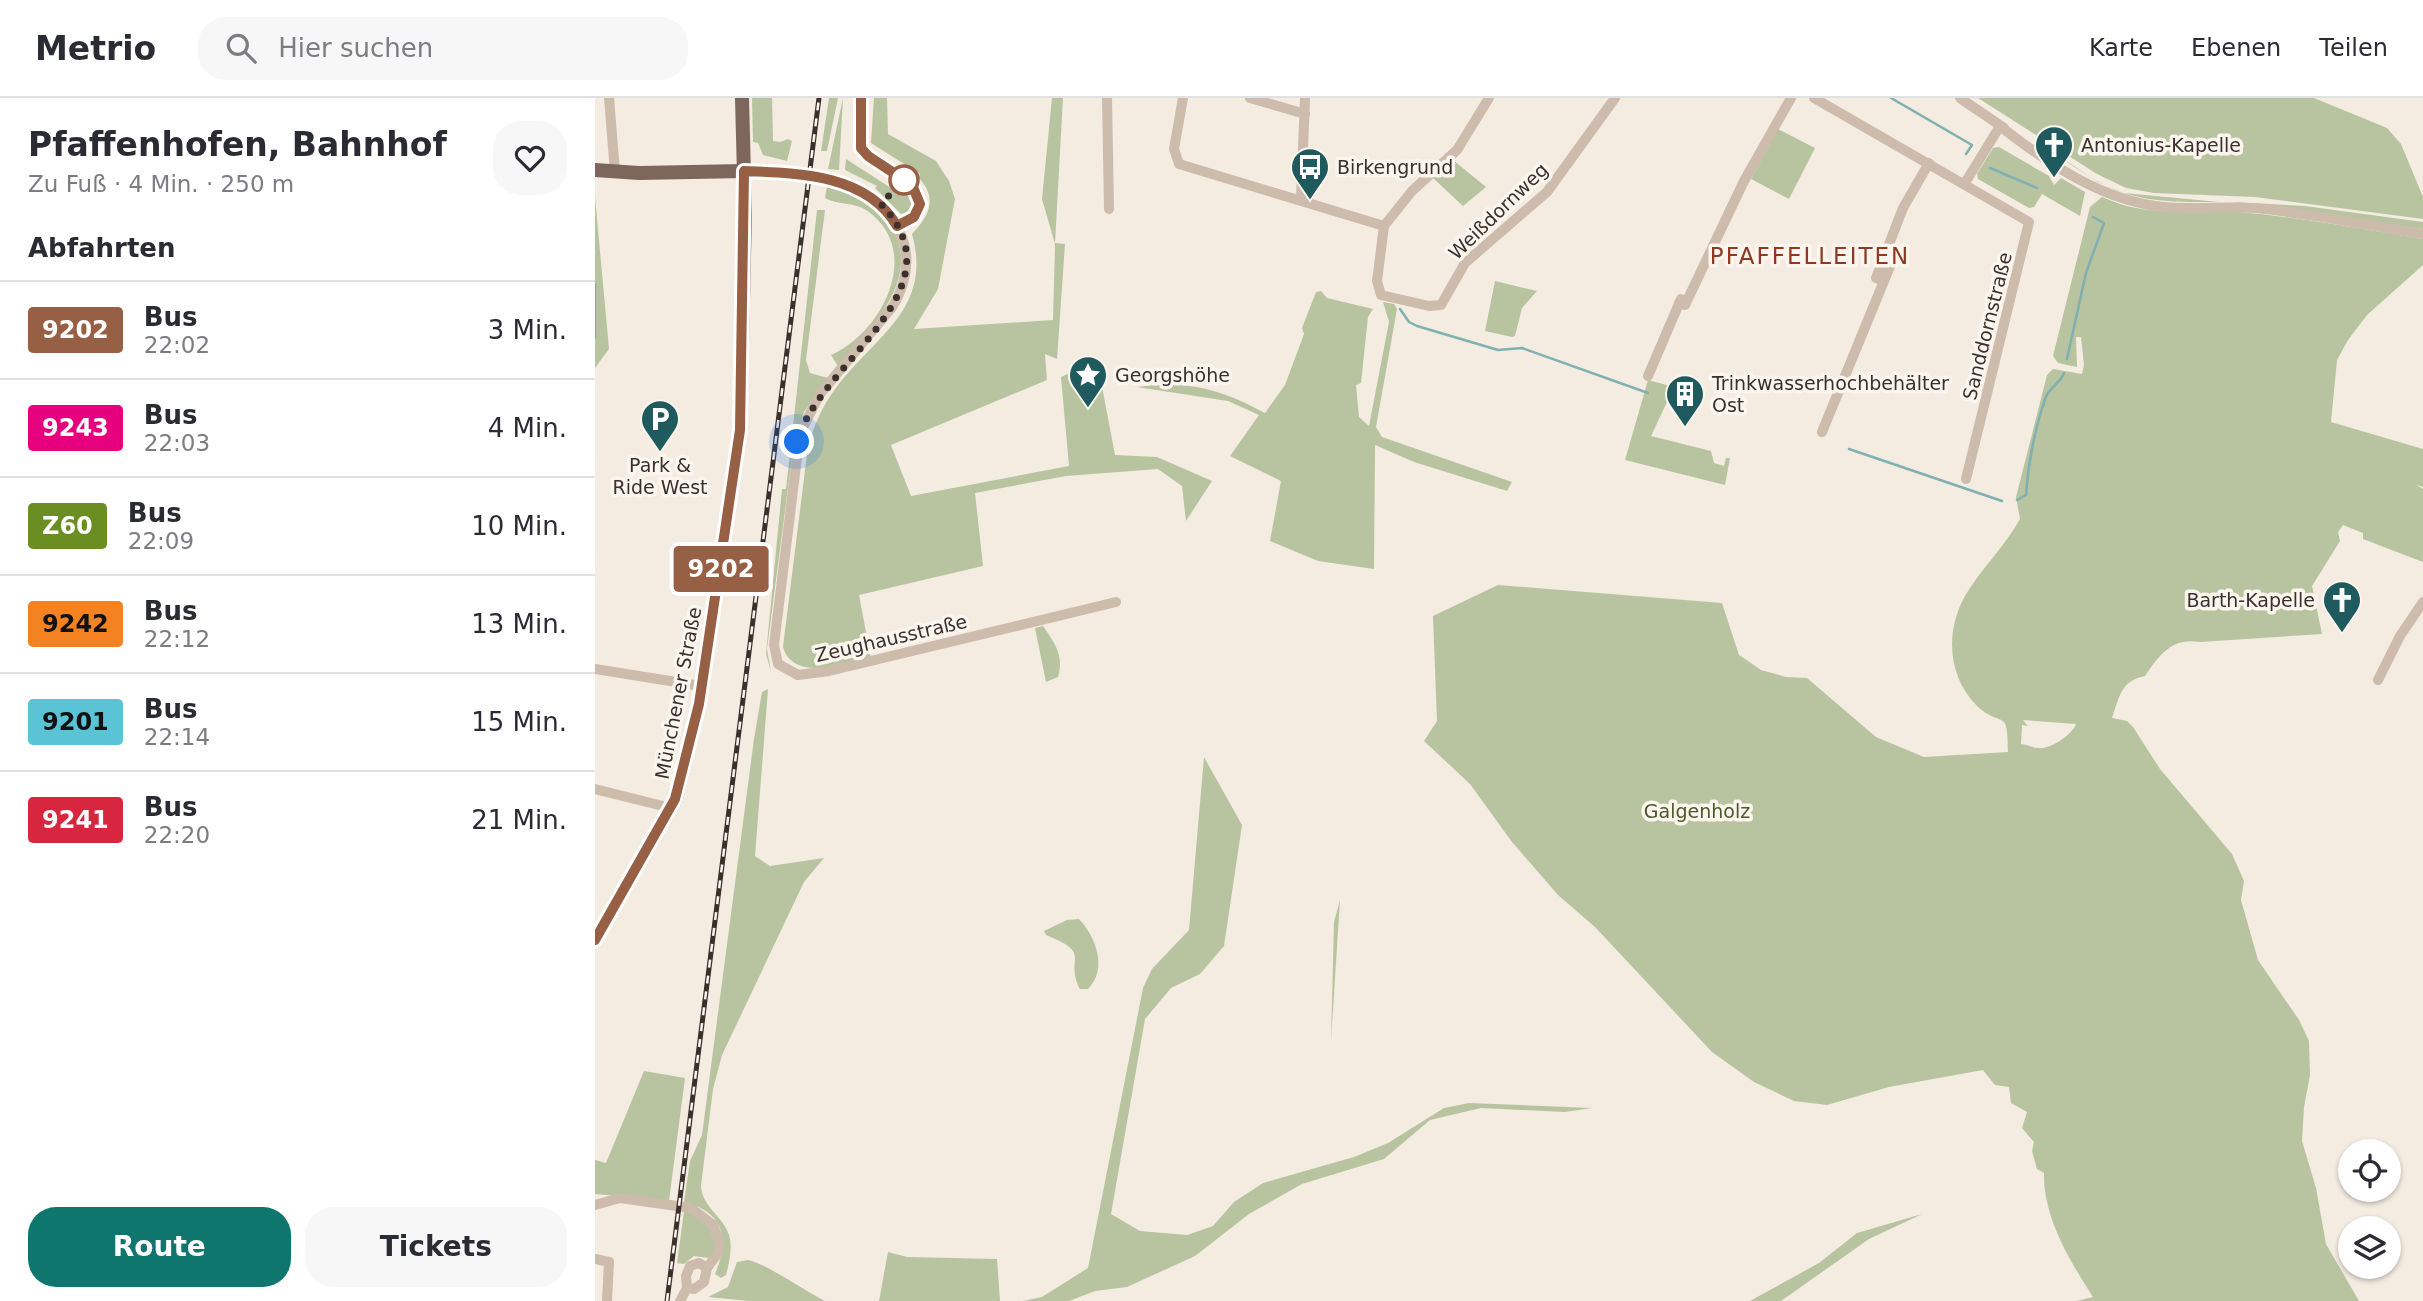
<!DOCTYPE html>
<html lang="de">
<head>
<meta charset="utf-8">
<style>
  body { margin:0; font-family:"DejaVu Sans",sans-serif; background:#f7f7f7; color:#2b2b33; height:100vh; display:flex; flex-direction:column; font-size:26px; white-space:nowrap }
  * { box-sizing:border-box; margin:0 }
  p { font-size:23px; color:#7c7c81 }
  .icon { flex:none; width:38px; height:38px; fill:none; stroke:currentColor; stroke-width:2; stroke-linecap:round; stroke-linejoin:round }
  .map { position:relative; flex:1; overflow:hidden }
  .panel { display:flex; flex-direction:column; background:#fff; width:595px }
  .panel>* { flex:none }
  .badge { padding:0 14px; border-radius:5px; font-size:24px; line-height:46px }
  .buttons { position:absolute; left:1743px; top:1041px; display:grid; gap:14px }
  .buttons a { display:grid; place-items:center; width:63px; height:63px; border-radius:50%; background:#fff; box-shadow:0 2px 5px #0004; font-size:35px }
  .you { position:absolute; width:35px; height:35px; margin:-18px; border:5px solid #fff; border-radius:50%; background:#1a73e8; box-shadow:0 0 0 10px #1a73e833 }
  .map>.badge { position:absolute; translate:-50% -50%; box-shadow:0 0 0 4px #fff }
  h2 { padding:0 28px; font-size:26px; line-height:63px }
  .round { display:grid; place-items:center; flex:none; width:74px; height:74px; border-radius:28px; background:#f7f7f7 }
  .head { display:flex; align-items:center; justify-content:space-between; height:119px; padding:0 28px }
  h1 { font-size:33px; font-weight:700; line-height:52px }
  .action { display:flex; gap:14px; margin-top:auto; padding:14px 28px }
  .action a { flex:1; height:80px; border-radius:28px; background:#0f766e; color:#fff; font-size:28px; font-weight:700; line-height:80px; text-align:center }
  .action a+a { background:#f7f7f7; color:#2b2b33 }
  ul { padding:0; list-style:none }
  li { display:flex; align-items:center; gap:21px; height:98px; padding:0 28px; border-top:2px solid #e1e1e2 }
  li div { flex:1 }
  li b { display:block; font-size:26px }
  li em { font-style:normal }
  li .badge { min-width:77px; font-weight:700; text-align:center }
  header { display:flex; align-items:center; gap:42px; box-sizing:border-box; height:98px; padding:0 35px; background:#fff; border-bottom:2px solid #e1e1e2 }
  header strong { font-size:33px }
  nav { display:flex; gap:38px; margin-inline-start:auto; font-size:24px }
  .search { width:490px; height:63px; background:#f7f7f7; display:flex; align-items:center; gap:18px; box-sizing:border-box; padding:0 24px; border-radius:28px; color:#7c7c81; font-size:26px }
  main { display:flex; flex:1; min-height:0 }
  .map>svg:first-child { display:block }
  .green { fill:#b8c4a0; fill-rule:evenodd }
  .lines { fill:none; stroke-linecap:round; stroke-linejoin:round }
  .stream { stroke:#7fb0b2; stroke-width:2.5 }
  .minor-tunnel { stroke:#cfc6bd; stroke-width:10; stroke-dasharray:10 5; stroke-linecap:butt }
  .minor { stroke:#cdbbac; stroke-width:10 }
  .major { stroke:#7d675c; stroke-width:14 }
  .rail-casing { stroke:#3b302b; stroke-width:5 }
  .rail { stroke:#fbf5ee; stroke-width:2.5; stroke-dasharray:8; stroke-linecap:butt }
  .line-casing { stroke:#fff; stroke-width:16 }
  .line { stroke:#975f44; stroke-width:10 }
  .walk { stroke:#3b302b; stroke-width:7; stroke-dasharray:0 12.6 }
  .stop-dot { fill:#fff; stroke:#975f44; stroke-width:3.5 }
  .labels { text-anchor:middle; stroke-width:7; stroke-linejoin:round; paint-order:stroke }
  .poi-label { font-size:19px; fill:#3b302b; stroke:#fbf5ee; text-anchor:start }
  .street-label { font-size:19px; fill:#3b302b; stroke:#fbf5ee }
  .park-label { font-size:19px; fill:#4a5a2e; stroke:#fbf5ee }
  .quarter-label { font-size:23px; letter-spacing:2px; fill:#8c3b22; stroke:#fbf5ee }
</style>
</head>
<body>
<header>
<strong>Metrio</strong>
<div class="search"><svg class="icon" aria-label="search" viewBox="0 0 24 24"><circle cx="10" cy="10" r="6"/><path d="M15 15l6 6"/></svg>Hier suchen</div>
<nav><a>Karte</a><a>Ebenen</a><a>Teilen</a></nav>
</header>
<main>
<section class="panel">
<div class="head"><div><h1>Pfaffenhofen, Bahnhof</h1><p>Zu Fuß · 4 Min. · 250 m</p></div><a class="round"><svg class="icon" aria-label="heart" viewBox="0 0 24 24"><path d="M12 20l-8-8c-3-5 5-10 8-4 3-6 11-1 8 4z"/></svg></a></div>
<h2>Abfahrten</h2>
<ul>
<li><span class="badge" style="background:#975f44;color:#fff">9202</span><div><b>Bus</b><p>22:02</p></div><em>3 Min.</em></li>
<li><span class="badge" style="background:#e6007e;color:#fff">9243</span><div><b>Bus</b><p>22:03</p></div><em>4 Min.</em></li>
<li><span class="badge" style="background:#6b8e23;color:#fff">Z60</span><div><b>Bus</b><p>22:09</p></div><em>10 Min.</em></li>
<li><span class="badge" style="background:#f58220;color:#111">9242</span><div><b>Bus</b><p>22:12</p></div><em>13 Min.</em></li>
<li><span class="badge" style="background:#5ac3d6;color:#111">9201</span><div><b>Bus</b><p>22:14</p></div><em>15 Min.</em></li>
<li><span class="badge" style="background:#d7263d;color:#fff">9241</span><div><b>Bus</b><p>22:20</p></div><em>21 Min.</em></li>
</ul>
<div class="action"><a>Route</a><a>Tickets</a></div>
</section>
<div class="map">
<svg width="1828" height="1203" viewBox="0 0 1828 1203">
  <rect width="100%" height="100%" fill="#f4ebe1"/>
  <g class="green">
    <polygon points="157,0 177,0 178,43 185,44 193,41 197,43 192,63 168,57 163,45 158,44"/>
    <polygon points="234,0 243,0 232,53 226,53"/>
    <polygon points="248,0 244,72 233,71"/>
    <path d="M279,0h13l1,36 48,27 13,20 6,18 -17,90 -24,40 139,-9 2,-76 -13,-45 10,-101h11l-8,145 10,1 -8,115 -12,-5 2,26 -156,65 20,51 158,-30 -8,-89 22,-10 16,4 16,84 42,2 55,24 -26,40 -4,-35 -24,-17 -92,7 -91,17 8,73 -124,29 12,64c-27,5 -78,23 -88,-12l25,-201c6,-20 14,-40 28,-58 39,-52 97,-79 76,-154 18,-19 26,-36 6,-57l2,-3 -49,-31z"/>
    <polygon points="1383,0 1719,0 1792,30 1806,46 1828,99 1828,121 1660,99 1559,95 1531,90 1502,76"/>
    <polygon points="1183,31 1220,50 1194,101 1156,81"/>
    <polygon points="1404,49 1454,78 1459,87 1466,80 1490,94 1485,118 1447,96 1439,109 1434,110 1383,81 1382,76 1398,50"/>
    <path d="M1452,50l51,34 26,11 95,9c-86,1 -103,-5 -172,-54z"/>
    <polygon points="251,61 299,92 307,96 309,93 317,102 315,113 306,116 280,90 282,88 250,72"/>
    <polygon points="858,62 891,89 868,108 838,80"/>
    <path d="M232,88c23,2 45,14 59,32 42,58 -13,105 -48,148l-7,-11c51,-22 94,-105 35,-145 -12,-8 -29,-5 -41,-12z"/>
    <polygon points="0,99 14,251 0,270"/>
    <path d="M1507,99c52,23 84,10 136,15 62,5 124,17 185,27v26l-56,50 -19,25 -11,20 -6,62 92,27v38l-7,-2 7,4v73l-60,-23v-6l-20,-8 -5,7 2,9 -28,45 10,48 -122,8c-28,-5 -41,13 -55,34 -24,4 -26,22 -33,42l15,3 6,6 27,42 72,85 12,27 -3,19 17,60 41,60 10,21 1,34 -6,32 -2,34 14,47 10,56 33,57h-283l17,-4c-23,-36 -50,-80 -49,-124l-7,-4 -5,-18 2,-9 -12,-14 5,-16 -16,-9 -2,-16 -14,-2 -12,-15 -94,17 -62,18 -33,-4 -40,-19 -42,-30 -117,-125 -37,-32 -46,-53 -42,-58 -46,-43 13,-20 -4,-105 65,-31 224,18 17,52 22,15 25,7 21,1 69,59 48,20 84,-5c0,-46 -6,-23 -31,-46 -32,-32 -32,-82 -7,-118 16,-24 36,-44 50,-69l-4,-22 31,-122 6,-6 29,5 2,-9 -3,-28h-5l1,30 -19,-4 -5,-7 37,-149zM1428,622l53,4c-3,10 -26,26 -38,24 -6,0 -11,-4 -17,-4l1,-19 6,1z"/>
    <polygon points="1637,104 1710,108 1828,124 1828,131"/>
    <polygon points="222,112 230,112 211,262 215,275 233,280 209,314 199,344 172,551 176,574 171,556 187,391 191,391"/>
    <polygon points="900,183 942,193 927,210 920,238 917,239 890,233"/>
    <path d="M726,193l6,7 46,11 -5,8 -7,66 -5,2 3,32 10,9 20,-104 -6,-20 11,2 3,5 -21,118 6,10 130,45 -5,9 -93,-29 -39,-17 -1,124 -56,-8 -48,-20 11,-60 -51,-25 29,-41 -31,-14 -91,-14c51,-7 84,2 128,26l20,-28 19,-51 -2,-6 14,-36z"/>
    <polygon points="1053,282 1079,289 1056,338 1116,353 1119,365 1129,368 1131,360 1135,360 1130,387 1030,362"/>
    <path d="M448,528c12,17 21,30 15,51l-12,5 -11,-54z"/>
    <path d="M173,591l-13,167 15,10 54,-8 -20,24 -82,173 -9,34 -12,97c1,21 22,30 28,49 4,13 0,28 -3,40l-5,3 -6,-4c15,-35 9,-62 -31,-72l6,-41 12,-26 52,-396 8,-47z"/>
    <polygon points="609,659 647,727 629,848 605,876 576,890 550,921 516,1116 545,1133 592,1137 618,1128 639,1104 668,1085 759,1059 793,1045 849,1010 874,1005 997,1010 970,1014 886,1010 835,1022 789,1061 707,1086 654,1116 600,1158 532,1189 500,1193 474,1203 428,1203 447,1199 493,1170 548,890 557,871 594,832"/>
    <polygon points="745,802 736,943 739,824"/>
    <path d="M484,821c17,18 29,50 9,70h-8c-16,-32 14,-35 -34,-54l-2,-4 23,-11z"/>
    <polygon points="49,973 90,980 74,1103 0,1096 0,1062 11,1065"/>
    <path d="M89,1113c21,5 29,19 32,40l-8,7 -14,-2 -10,8 -7,-1z"/>
    <polygon points="1327,1116 1274,1141 1186,1203 1155,1203 1224,1165 1262,1135"/>
    <polygon points="293,1154 312,1159 402,1161 405,1203 284,1203"/>
    <path d="M153,1162c17,3 57,31 77,41h-76l-41,-4 20,-10 9,-25z"/>
  </g>
  <g class="lines">
    <g class="stream">
      <polyline points="1296,0 1377,47 1371,56"/>
      <polyline points="1395,70 1442,90"/>
      <polyline points="0,186 0,240"/>
      <polyline points="805,211 814,224 822,228 903,252 927,250 1053,295"/>
      <polyline points="1472,261 1491,175 1509,125 1498,119"/>
      <polyline points="1254,351 1407,403"/>
      <path d="M1422,402l9,-5c2,-30 9,-66 19,-96 4,-12 15,-15 19,-26"/>
    </g>
    <polyline class="minor-tunnel" points="194,76 228,81"/>
    <g class="minor">
      <polyline points="14,0 20,74"/>
      <polyline points="512,0 514,111"/>
      <polyline points="588,0 579,51 584,66 789,128"/>
      <polyline points="655,0 710,16"/>
      <polyline points="894,0 862,52 817,93 789,128 782,183 786,197 834,208 846,207 870,165 952,94 1020,0"/>
      <polyline points="1219,0 1434,124 1371,381"/>
      <polyline points="1365,0 1409,30"/>
      <path d="M1405,28c47,37 102,75 164,81 34,3 68,-2 101,2 53,6 106,17 158,25"/>
      <polyline points="149,73 194,76"/>
      <path d="M228,81c62,12 107,64 70,127l-73,88 -20,39 -26,212 4,19 20,11 31,-4 287,-69"/>
      <polyline points="1370,85 1405,28"/>
      <polyline points="706,101 710,0"/>
      <polyline points="1288,183 1281,180 1308,110 1334,65"/>
      <polyline points="1084,205 1090,207 1149,83 1196,0"/>
      <polyline points="1053,278 1086,201"/>
      <polyline points="1227,334 1298,161 1291,158"/>
      <polyline points="0,571 106,588"/>
      <polyline points="1783,582 1805,538 1828,504"/>
      <polyline points="0,691 76,710"/>
      <polyline points="0,1107 25,1100 96,1110 118,1127 124,1143 123,1155 112,1170 109,1184 99,1191 92,1190"/>
      <polyline points="0,1161 14,1164 12,1203"/>
      <polyline points="92,1190 91,1178 95,1168 104,1165 112,1170"/>
      <polyline points="85,1203 92,1190"/>
    </g>
    <g class="major">
      <polyline points="0,72 44,75 149,73"/>
      <polyline points="0,842 81,701 104,606 145,332 150,116 147,0"/>
    </g>
    <defs>
      <polyline id="rail" points="72,1203 224,0"/>
    </defs>
    <use href="#rail" class="rail-casing"/>
    <use href="#rail" class="rail"/>
  </g>
  <g class="lines">
    <defs>
      <path id="line" d="M0,842l80,-141 24,-95 41,-274 4,-259c54,2 123,3 153,55l17,-9 6,-13 -8,-19 -44,-29 -7,-8v-50"/>
    </defs>
    <use href="#line" class="line-casing"/>
    <use href="#line" class="line"/>
    <path class="walk" d="M202,344c21,-79 168,-151 84,-238l23,-24"/>
  </g>
  <defs>
    <symbol id="church-pin" viewBox="-11 -11 22 30"><path d="M0 17L-7.5 6A9.5 9.5 0 1 1 7.5 6Z" fill="#1f5a5e" stroke="#fbf5ee"/><path d="M-1.2-6h2.4v3.5h3.3v2.4h-3.3V6h-2.4V-.1h-3.3v-2.4h3.3Z" fill="#fff"/></symbol>
    <symbol id="bus-pin" viewBox="-11 -11 22 30"><path d="M0 17L-7.5 6A9.5 9.5 0 1 1 7.5 6Z" fill="#1f5a5e" stroke="#fbf5ee"/><path d="M-5-6H5V4H4V6H2V4H-2V6H-4V4H-5ZM-3.5-4V0h7V-4ZM-3.5 1.2v1.5H-2V1.2ZM2 1.2v1.5H3.5V1.2Z" fill="#fff"/></symbol>
    <symbol id="sight-pin" viewBox="-11 -11 22 30"><path d="M0 17L-7.5 6A9.5 9.5 0 1 1 7.5 6Z" fill="#1f5a5e" stroke="#fbf5ee"/><path d="M0-6L1.8-2.2L6-1.7L2.9 1.2L3.7 5.4L0 3.3L-3.7 5.4L-2.9 1.2L-6-1.7L-1.8-2.2Z" fill="#fff"/></symbol>
    <symbol id="building-pin" viewBox="-11 -11 22 30"><path d="M0 17L-7.5 6A9.5 9.5 0 1 1 7.5 6Z" fill="#1f5a5e" stroke="#fbf5ee"/><path d="M-4-6H4V6H1V3H-1V6H-4ZM-2.5-4.3h1.7v1.8h-1.7ZM.8-4.3h1.7v1.8H.8ZM-2.5-1h1.7V.8h-1.7ZM.8-1h1.7V.8H.8Z" fill="#fff"/></symbol>
    <symbol id="parking-pin" viewBox="-11 -11 22 30"><path d="M0 17L-7.5 6A9.5 9.5 0 1 1 7.5 6Z" fill="#1f5a5e" stroke="#fbf5ee"/><path d="M-3.5-5.5H1a3.5 3.5 0 0 1 0 7H-1V5.5H-3.5ZM-1-3.4V-.6H.8a1.4 1.4 0 0 0 0-2.8Z" fill="#fff"/></symbol>
  </defs>
  <g fill-rule="evenodd">
    <use href="#church-pin" x="1437" y="25" width="44" height="60"/>
    <use href="#bus-pin" x="693" y="47" width="44" height="60"/>
    <use href="#sight-pin" x="471" y="255" width="44" height="60"/>
    <use href="#building-pin" x="1068" y="274" width="44" height="60"/>
    <use href="#parking-pin" x="43" y="299" width="44" height="60"/>
    <use href="#church-pin" x="1725" y="480" width="44" height="60"/>
  </g>
  <circle class="stop-dot" cx="309" cy="82" r="14"/>
  <g class="labels">
    <g class="poi-label">
      <text x="1486" y="54">Antonius-Kapelle</text>
      <text x="742" y="76">Birkengrund</text>
      <text x="520" y="284">Georgshöhe</text>
      <text x="1117" y="292">Trinkwasserhochbehälter<tspan x="1117" dy="22">Ost</tspan></text>
      <text x="65" y="374" text-anchor="middle">Park &amp;<tspan x="65" dy="22">Ride West</tspan></text>
      <text x="1720" y="509" text-anchor="end">Barth-Kapelle</text>
    </g>
    <g class="street-label">
      <text transform="translate(903 113) rotate(-44)" y="7">Weißdornweg</text>
      <text transform="translate(1392 228) rotate(-76)" y="7">Sanddornstraße</text>
      <text transform="translate(296 540) rotate(-13)" y="7">Zeughausstraße</text>
      <text transform="translate(83 595) rotate(-79)" y="7">Münchener Straße</text>
    </g>
    <g class="park-label">
      <text x="1102" y="720">Galgenholz</text>
    </g>
    <g class="quarter-label">
      <text x="1215" y="166">PFAFFELLEITEN</text>
    </g>
  </g>
</svg>
<div class="buttons">
<a><svg class="icon" aria-label="locate" viewBox="0 0 24 24"><circle cx="12" cy="12" r="6"/><path d="M12 2v4M12 18v4M2 12h4M18 12h4"/></svg></a>
<a><svg class="icon" aria-label="layers" viewBox="0 0 24 24"><path d="M12 4l9 5-9 5-9-5zM3 14l9 5 9-5"/></svg></a>
</div>
<div class="you" style="left:202px;top:344px"></div>
<b class="badge" style="left:126px;top:471px;background:#975f44;color:#fff">9202</b>
</div>
</main>
</body>
</html>
